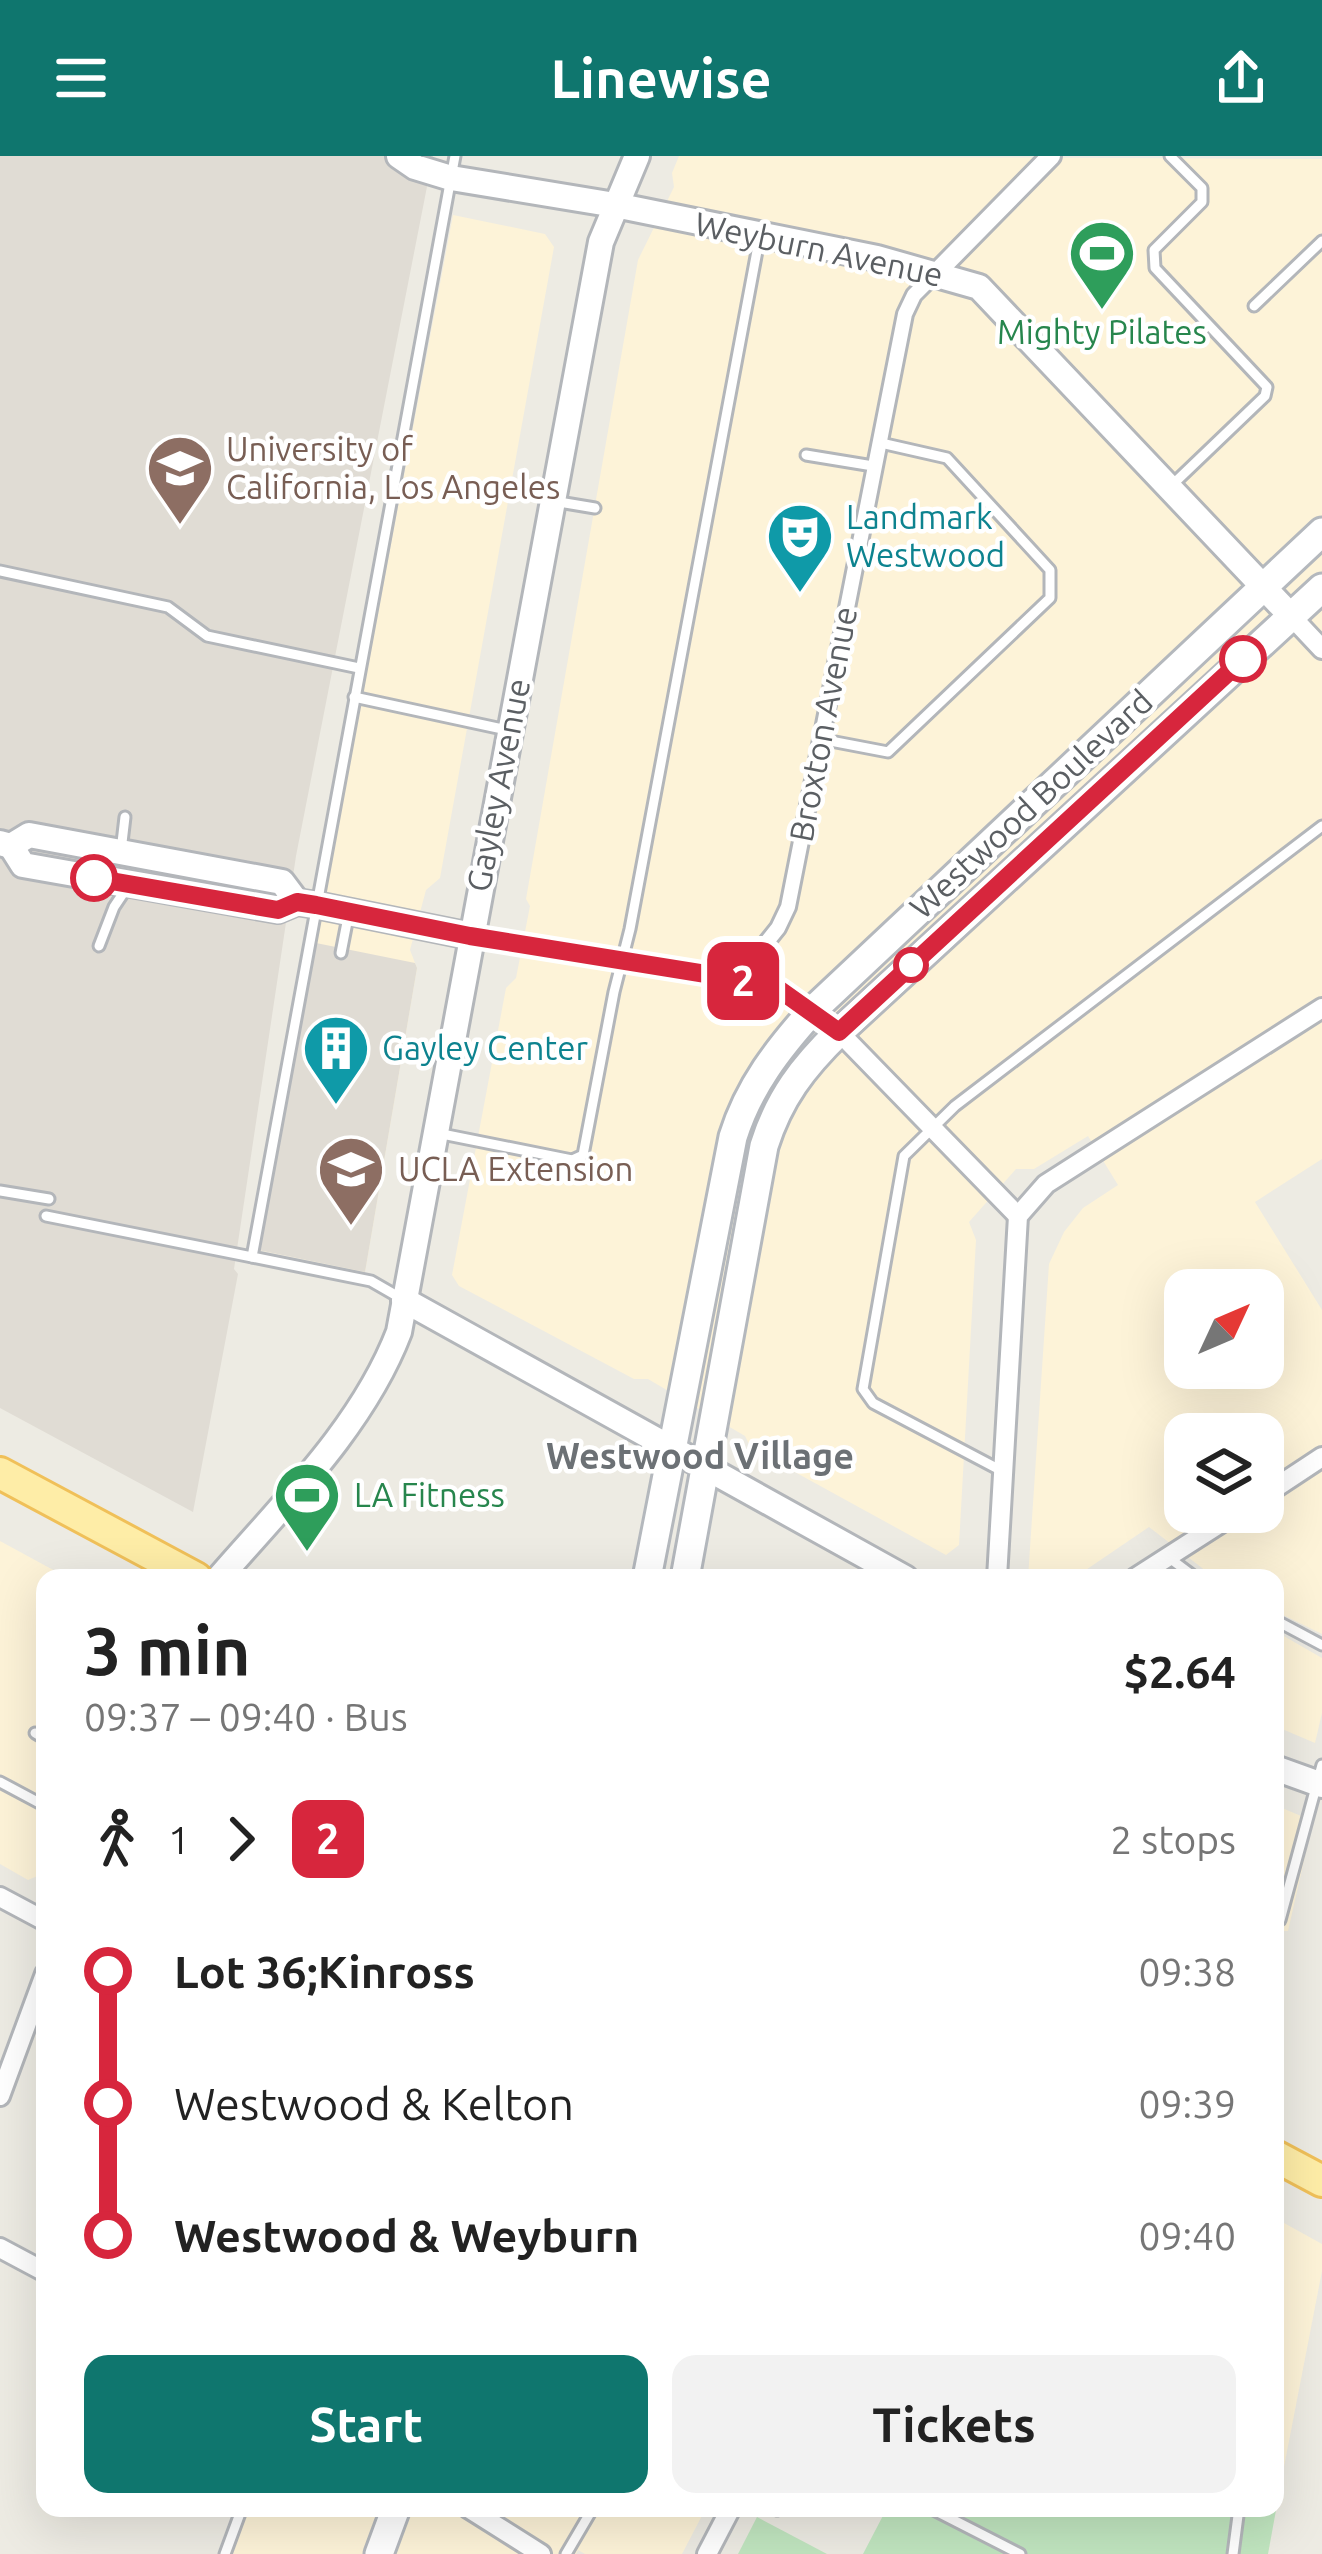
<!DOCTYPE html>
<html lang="en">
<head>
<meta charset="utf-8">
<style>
  body { margin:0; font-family:Ubuntu,sans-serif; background:#f2f2f2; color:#222; height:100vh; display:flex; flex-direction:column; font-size:45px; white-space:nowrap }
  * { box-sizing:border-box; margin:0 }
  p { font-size:39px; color:#767676 }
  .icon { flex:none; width:66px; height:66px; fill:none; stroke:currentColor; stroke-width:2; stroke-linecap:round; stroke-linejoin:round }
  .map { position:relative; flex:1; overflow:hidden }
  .side { position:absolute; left:36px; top:1413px; width:1248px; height:948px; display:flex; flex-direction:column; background:#fff; border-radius:24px; box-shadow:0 12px 48px #0002 }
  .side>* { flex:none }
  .badge { padding:0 24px; border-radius:18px; font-size:42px; line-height:78px }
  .needle { width:78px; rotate:46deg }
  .tools { position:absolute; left:1164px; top:1113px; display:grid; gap:24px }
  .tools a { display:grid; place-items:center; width:120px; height:120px; border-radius:24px; background:#fff; box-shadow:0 12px 48px #0002; font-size:60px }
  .map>.badge { position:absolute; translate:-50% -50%; box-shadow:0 0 0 6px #fff }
  .legs { display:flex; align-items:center; gap:18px; height:132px; padding:0 48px; font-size:39px }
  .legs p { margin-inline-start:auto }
  .summary { display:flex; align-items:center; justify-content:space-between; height:204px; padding:0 48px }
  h1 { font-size:66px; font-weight:700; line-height:90px }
  .button { display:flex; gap:24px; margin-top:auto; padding:24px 48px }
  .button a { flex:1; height:138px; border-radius:24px; background:#0f766e; color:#fff; font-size:48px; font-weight:700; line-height:138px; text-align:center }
  .button a+a { background:#f2f2f2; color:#222 }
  ul { padding:0 48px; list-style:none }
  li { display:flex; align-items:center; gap:42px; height:132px; font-size:45px }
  li i { display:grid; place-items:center; width:18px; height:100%; margin:0 15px; background:currentColor }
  li i::after { content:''; width:30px; height:30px; margin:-15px; border:9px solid; border-radius:50%; background:#fff }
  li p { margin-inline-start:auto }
  li:first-child i { background:linear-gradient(#0000 50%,currentColor 0) }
  li:last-child i { background:linear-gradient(currentColor 50%,#0000 0) }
  header { display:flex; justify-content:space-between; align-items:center; height:156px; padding:0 48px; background:#0f766e; color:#fff; font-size:54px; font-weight:700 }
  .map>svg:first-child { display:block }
  .commercial { fill:#fdf3d8; fill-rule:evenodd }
  .education { fill:#e0dcd4 }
  .green { fill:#c0e5bf }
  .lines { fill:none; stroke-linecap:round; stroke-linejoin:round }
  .service-casing { stroke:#b3b6ba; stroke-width:15 }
  .pedestrian-casing { stroke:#b3b6ba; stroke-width:20 }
  .minor-casing { stroke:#b3b6ba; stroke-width:24 }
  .tertiary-casing { stroke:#b3b6ba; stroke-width:30 }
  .secondary-casing { stroke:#b4b8bd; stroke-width:33 }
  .primary-casing { stroke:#f0c059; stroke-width:36 }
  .service { stroke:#fff; stroke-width:9 }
  .pedestrian { stroke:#fff; stroke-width:14 }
  .minor { stroke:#fff; stroke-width:18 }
  .tertiary { stroke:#fff; stroke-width:24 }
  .secondary { stroke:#fff; stroke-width:27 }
  .primary { stroke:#feeda7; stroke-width:30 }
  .line-1-casing { stroke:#fff; stroke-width:27 }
  .line-1 { stroke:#d7263d; stroke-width:18 }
  .stop-1-dot { fill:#fff; stroke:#d7263d; stroke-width:6 }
  .labels { text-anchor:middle; stroke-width:9; stroke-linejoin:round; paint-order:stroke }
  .street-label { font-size:33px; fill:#5b5f63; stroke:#fff }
  .leisure-label { font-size:33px; fill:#27864d; stroke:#fff }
  .education-label { font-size:33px; fill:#785e54; stroke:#fff; text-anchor:start }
  .culture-label { font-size:33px; fill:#0d838f; stroke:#fff; text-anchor:start }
  .neighbourhood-label { font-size:36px; font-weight:bold; fill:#6c7175; stroke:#fff }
</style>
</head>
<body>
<header><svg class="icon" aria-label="menu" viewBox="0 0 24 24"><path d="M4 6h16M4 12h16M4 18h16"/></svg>Linewise<svg class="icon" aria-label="share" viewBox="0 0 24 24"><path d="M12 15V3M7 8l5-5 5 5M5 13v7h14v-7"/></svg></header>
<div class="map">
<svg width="1322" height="2398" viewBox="0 0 1322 2398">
  <rect width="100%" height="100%" fill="#edebe3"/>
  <g class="commercial">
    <path d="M679,0l643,3v1000l-67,43 67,108v324l-47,-23v-33h-60l-66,-51 -75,51h-46l21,-314 15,-32 19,-24 35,-23 -30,-49 -54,33h-18l-47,53 7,18 -17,305 -13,10 -195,-107 -6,-12 -97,-57h-14l-175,-93 -7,-11 54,-287 10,-10 14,-72 -4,-7 112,-639 36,-73 -2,-14zM1185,1134h78v78h-78zM1185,1278h78v78h-78z"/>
    <polygon points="453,59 545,78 554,91 440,722 426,734 410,794 417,812 365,1116 258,1094"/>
    <polygon points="0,1385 68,1422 45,1422 45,1717 28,1724 0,1708"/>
    <polygon points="1275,1475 1322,1502 1322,1557 1315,1587 1275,1570"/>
    <polygon points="1275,1649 1313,1665 1288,1775 1275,1775"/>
    <polygon points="1275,2062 1322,2088 1322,2115 1283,2316 1275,2312"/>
    <polygon points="236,2352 706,2352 682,2398 585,2398 578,2394 576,2398 220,2398"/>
  </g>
  <g class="education">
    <polygon points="0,0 433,0 296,700 234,1113 238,1118 193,1356 0,1252"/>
    <polygon points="316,787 415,807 417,812 365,1116 258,1094"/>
  </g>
  <g class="green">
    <polygon points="1275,2312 1283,2316 1268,2398 863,2398 887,2352 1275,2352"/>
    <polygon points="757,2361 827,2398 738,2398"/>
  </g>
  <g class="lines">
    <defs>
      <g id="service">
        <polyline points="1254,150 1322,85"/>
        <polyline points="806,299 873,310"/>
        <polyline points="1170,331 1265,240 1267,231 1155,112 1154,94 1202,46 1202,32 1170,0"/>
        <polyline points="553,345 595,352"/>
        <polyline points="0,415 168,451 207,480 359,512"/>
        <polyline points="354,541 507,574"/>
        <polyline points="820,583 888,596 1050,442 1050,414 947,302 881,287"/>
        <polyline points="121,695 125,661"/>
        <polyline points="99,790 114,751 128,730"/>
        <polyline points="341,797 349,756"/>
        <polyline points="437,977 572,1004 583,999 614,836 630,773 760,79"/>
        <polyline points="0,1035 49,1043"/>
        <polyline points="46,1060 252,1101"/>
        <polyline points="404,1144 371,1125 252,1101 455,0"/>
        <polyline points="1002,1315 873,1247 863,1233 904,1000 955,950 1322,670"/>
        <polyline points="1168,1401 1196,1422"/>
        <polyline points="1275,1464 1322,1489"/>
        <polyline points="35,1577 45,1583"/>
        <polyline points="0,1626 45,1650"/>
        <polyline points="1280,1764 1322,1609"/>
        <polyline points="772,2352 777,2354"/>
        <polyline points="930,2352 1020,2398"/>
        <polyline points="225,2398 242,2352"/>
        <polyline points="566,2398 593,2352"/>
        <polyline points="1233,2398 1239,2352"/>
      </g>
      <polyline id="pedestrian" points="737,823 778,772 788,751 905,158 914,139 935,118"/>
      <g id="minor">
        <polyline points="936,117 1051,0"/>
        <polyline points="1291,460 1322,493"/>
        <polyline points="470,780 737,823 780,834 839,876 1018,1060"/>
        <polyline points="1263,1340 1322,1301"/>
        <polyline points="997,1422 1018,1060 1046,1028 1322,852"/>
        <polyline points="1135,1422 1238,1356"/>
        <polyline points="0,1741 45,1765"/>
        <polyline points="0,1940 45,1818"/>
        <polyline points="0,2092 45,2116"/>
        <polyline points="468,2352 541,2398"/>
        <polyline points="707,2398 731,2352"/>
      </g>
      <g id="tertiary">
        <polyline points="399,0 415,11 451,22 615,49 877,102 979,131 1291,460"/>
        <polyline points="0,687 11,690 29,679 282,726 297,746"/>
        <polyline points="11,690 23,709 278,754 297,746 316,749 470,780"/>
        <polyline points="404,1144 905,1422"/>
        <path d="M219,1422c65,-75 144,-152 180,-246l202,-1090 36,-86"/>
        <polyline points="1275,1612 1322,1629"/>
      </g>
      <g id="secondary">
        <path d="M647,1422l86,-441c16,-51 45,-88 80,-127l509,-478"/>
        <path d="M685,1422l79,-432c15,-48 39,-79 75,-114l483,-444"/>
        <polyline points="379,2398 396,2352"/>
      </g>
      <g id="primary">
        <polyline points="0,1317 196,1422"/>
        <polyline points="1275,2000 1322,2025"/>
      </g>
    </defs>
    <use href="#service" class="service-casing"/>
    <use href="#pedestrian" class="pedestrian-casing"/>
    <use href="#minor" class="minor-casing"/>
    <use href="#tertiary" class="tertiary-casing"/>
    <use href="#secondary" class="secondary-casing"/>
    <use href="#primary" class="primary-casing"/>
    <use href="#service" class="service"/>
    <use href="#pedestrian" class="pedestrian"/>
    <use href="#minor" class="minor"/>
    <use href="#tertiary" class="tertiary"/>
    <use href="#secondary" class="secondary"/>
    <use href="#primary" class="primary"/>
  </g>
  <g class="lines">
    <defs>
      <polyline id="line-1" points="94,722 278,754 297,746 316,749 470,780 737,823 780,834 839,876 1243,503"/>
    </defs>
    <use href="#line-1" class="line-1-casing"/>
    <use href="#line-1" class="line-1"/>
  </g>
  <defs>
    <symbol id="stadium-pin" viewBox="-11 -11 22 30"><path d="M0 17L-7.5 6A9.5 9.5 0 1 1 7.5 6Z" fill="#2e9e5b" stroke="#fff"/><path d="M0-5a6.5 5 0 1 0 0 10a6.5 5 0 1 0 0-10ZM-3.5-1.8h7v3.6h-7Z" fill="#fff"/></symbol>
    <symbol id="university-pin" viewBox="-11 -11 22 30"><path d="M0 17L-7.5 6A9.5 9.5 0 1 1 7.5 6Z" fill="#8d6e63" stroke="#fff"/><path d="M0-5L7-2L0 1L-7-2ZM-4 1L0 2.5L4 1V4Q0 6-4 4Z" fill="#fff"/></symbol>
    <symbol id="theatre-pin" viewBox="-11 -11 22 30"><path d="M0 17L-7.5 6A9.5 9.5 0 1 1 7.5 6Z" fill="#0f9aa8" stroke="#fff"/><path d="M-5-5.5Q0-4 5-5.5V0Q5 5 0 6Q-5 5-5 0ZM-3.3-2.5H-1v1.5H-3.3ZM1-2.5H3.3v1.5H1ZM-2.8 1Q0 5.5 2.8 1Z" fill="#fff"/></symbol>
    <symbol id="building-pin" viewBox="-11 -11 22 30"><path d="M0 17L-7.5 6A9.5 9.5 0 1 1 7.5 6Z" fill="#0f9aa8" stroke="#fff"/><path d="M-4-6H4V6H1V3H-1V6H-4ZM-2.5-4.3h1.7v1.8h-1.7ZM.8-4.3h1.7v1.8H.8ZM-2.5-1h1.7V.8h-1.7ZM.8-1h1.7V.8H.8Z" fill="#fff"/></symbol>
  </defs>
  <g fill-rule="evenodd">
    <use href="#stadium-pin" x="1064" y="59" width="76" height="104"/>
    <use href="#university-pin" x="142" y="274" width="76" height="104"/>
    <use href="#theatre-pin" x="762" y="342" width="76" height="104"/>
    <use href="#building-pin" x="298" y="854" width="76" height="104"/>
    <use href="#university-pin" x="313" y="975" width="76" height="104"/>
    <use href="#stadium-pin" x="269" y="1301" width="76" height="104"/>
  </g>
  <g class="stop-1-dot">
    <circle cx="1243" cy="503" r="21"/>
    <circle cx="94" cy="722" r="21"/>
    <circle cx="911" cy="809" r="15"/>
  </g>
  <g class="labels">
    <g class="street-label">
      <text transform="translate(819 93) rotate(12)" y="12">Weyburn Avenue</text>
      <text transform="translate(823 568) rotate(-79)" y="12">Broxton Avenue</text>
      <text transform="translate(498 629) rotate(-79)" y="12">Gayley Avenue</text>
      <text transform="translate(1031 648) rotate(-43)" y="12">Westwood Boulevard</text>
    </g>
    <g class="leisure-label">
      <text x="1102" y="188">Mighty Pilates</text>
      <text x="354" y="1351" text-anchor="start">LA Fitness</text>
    </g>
    <g class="education-label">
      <text x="226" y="305">University of<tspan x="226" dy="38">California, Los Angeles</tspan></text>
      <text x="398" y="1025">UCLA Extension</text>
    </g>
    <g class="culture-label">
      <text x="846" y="373">Landmark<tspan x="846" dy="38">Westwood</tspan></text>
      <text x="382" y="904">Gayley Center</text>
    </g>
    <g class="neighbourhood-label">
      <text x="700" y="1313">Westwood Village</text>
    </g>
  </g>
</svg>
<div class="tools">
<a><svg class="needle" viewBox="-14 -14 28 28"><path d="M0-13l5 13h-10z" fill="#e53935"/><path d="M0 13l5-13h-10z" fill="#767676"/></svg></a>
<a><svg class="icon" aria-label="layers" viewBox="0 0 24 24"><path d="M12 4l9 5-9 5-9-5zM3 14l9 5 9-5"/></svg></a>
</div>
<b class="badge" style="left:743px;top:825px;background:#d7263d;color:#fff">2</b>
<section class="side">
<div class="summary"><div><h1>3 min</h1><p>09:37 – 09:40 · Bus</p></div><b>$2.64</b></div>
<div class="legs"><svg class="icon" aria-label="walk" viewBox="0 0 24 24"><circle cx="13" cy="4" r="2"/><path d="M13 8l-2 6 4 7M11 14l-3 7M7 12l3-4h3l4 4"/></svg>1<svg class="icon" aria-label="forward" viewBox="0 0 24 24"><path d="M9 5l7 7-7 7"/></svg><b class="badge" style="background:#d7263d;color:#fff">2</b><p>2 stops</p></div>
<ul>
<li><i style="color:#d7263d"></i><b>Lot 36;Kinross</b><p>09:38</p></li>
<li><i style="color:#d7263d"></i><span>Westwood &amp; Kelton</span><p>09:39</p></li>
<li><i style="color:#d7263d"></i><b>Westwood &amp; Weyburn</b><p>09:40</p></li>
</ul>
<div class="button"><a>Start</a><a>Tickets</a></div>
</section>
</div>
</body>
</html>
